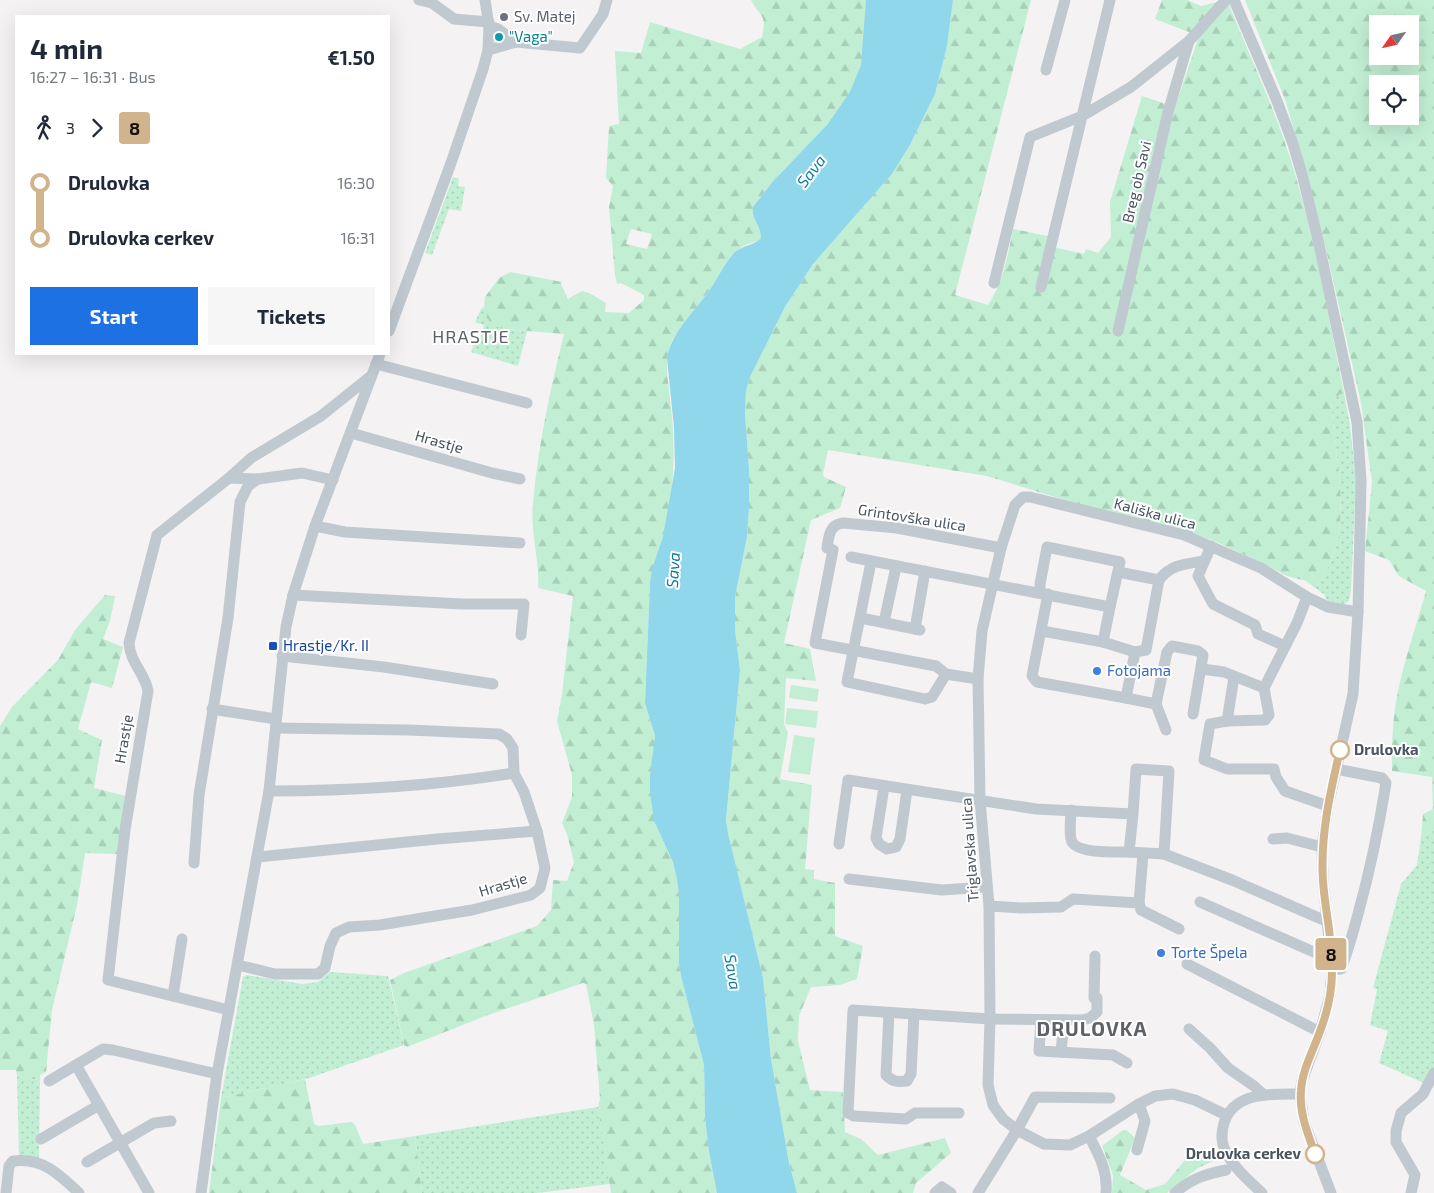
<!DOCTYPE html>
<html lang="en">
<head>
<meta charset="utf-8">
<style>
  body { margin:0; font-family:"Exo 2",sans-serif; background:#f6f6f7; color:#1f2937; height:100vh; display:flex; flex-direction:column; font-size:19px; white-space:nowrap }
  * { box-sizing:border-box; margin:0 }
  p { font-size:16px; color:#747a83 }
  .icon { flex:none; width:28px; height:28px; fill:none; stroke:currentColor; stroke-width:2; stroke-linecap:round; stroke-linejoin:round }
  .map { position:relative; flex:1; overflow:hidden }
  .details { position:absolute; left:15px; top:15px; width:375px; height:340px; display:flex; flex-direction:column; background:#fff; border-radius:0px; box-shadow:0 5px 20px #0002 }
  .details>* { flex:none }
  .badge { padding:0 10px; border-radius:4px; font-size:18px; line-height:32px }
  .needle { width:32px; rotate:236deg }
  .buttons { position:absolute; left:1369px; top:15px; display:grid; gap:10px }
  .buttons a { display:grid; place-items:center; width:50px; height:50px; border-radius:0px; background:#fff; box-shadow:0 5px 20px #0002; font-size:25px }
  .map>.badge { position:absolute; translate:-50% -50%; box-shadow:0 0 0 2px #fff }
  .legs { display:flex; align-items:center; gap:8px; height:55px; padding:0 15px; font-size:16px }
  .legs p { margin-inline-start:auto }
  .headline { display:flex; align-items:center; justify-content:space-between; height:85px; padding:0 15px }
  h1 { font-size:28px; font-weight:700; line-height:38px }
  .cta { display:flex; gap:10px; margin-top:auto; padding:10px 15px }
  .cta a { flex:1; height:58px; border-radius:0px; background:#1e71e2; color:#fff; font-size:20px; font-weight:700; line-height:58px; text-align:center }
  .cta a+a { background:#f6f6f7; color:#1f2937 }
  ul { padding:0 15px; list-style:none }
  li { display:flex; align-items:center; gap:18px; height:55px; font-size:19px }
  li i { display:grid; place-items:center; width:8px; height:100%; margin:0 6px; background:currentColor }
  li i::after { content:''; width:12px; height:12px; margin:-6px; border:4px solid; border-radius:50%; background:#fff }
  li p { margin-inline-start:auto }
  li:first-child i { background:linear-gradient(#0000 50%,currentColor 0) }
  li:last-child i { background:linear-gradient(currentColor 50%,#0000 0) }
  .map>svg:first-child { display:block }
  .grass { fill:url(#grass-dots) }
  .forest { fill:url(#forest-firs); fill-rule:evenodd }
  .garden { fill:#c2efd4 }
  .water { fill:#90d7eb }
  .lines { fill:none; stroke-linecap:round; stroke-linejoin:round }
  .minor { stroke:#c0c9d0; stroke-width:11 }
  .line-1-casing { stroke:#fff; stroke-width:11 }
  .line-1 { stroke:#d2b48c; stroke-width:8 }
  .worship-dot { fill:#6b7280; stroke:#fff; stroke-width:2 }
  .culture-dot { fill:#0f9aa8; stroke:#fff; stroke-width:2 }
  .transit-dot { fill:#1a4fb4; stroke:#fff; stroke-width:2 }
  .shop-dot { fill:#3f7fe0; stroke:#fff; stroke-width:2 }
  .stop-1-dot { fill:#fff; stroke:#d2b48c; stroke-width:2.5 }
  .labels { text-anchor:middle; stroke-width:4; stroke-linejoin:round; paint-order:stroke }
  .worship-label { font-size:15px; fill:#5b616d; stroke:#fff; text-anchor:start }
  .culture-label { font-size:15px; fill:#0d838f; stroke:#fff; text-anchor:start }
  .street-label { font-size:15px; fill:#49545f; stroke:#fff }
  .transit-label { font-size:15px; fill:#164399; stroke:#fff; text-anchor:start }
  .shop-label { font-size:15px; fill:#366cbe; stroke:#fff; text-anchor:start }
  .stop-label { font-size:15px; font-weight:bold; fill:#49545f; stroke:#fff; text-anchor:start }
  .water-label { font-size:16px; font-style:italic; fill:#107d9c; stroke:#fff }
  .quarter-label { font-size:18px; letter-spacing:1px; fill:#5e6266; stroke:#fff }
  .district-label { font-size:20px; font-weight:bold; letter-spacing:1px; fill:#5e6266; stroke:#fff }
</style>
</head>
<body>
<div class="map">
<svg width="1434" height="1193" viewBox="0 0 1434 1193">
  <defs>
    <pattern id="grass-dots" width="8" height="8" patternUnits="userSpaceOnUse" patternTransform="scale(1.25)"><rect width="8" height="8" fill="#c2efd4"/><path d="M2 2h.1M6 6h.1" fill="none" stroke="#a8cfb8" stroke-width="1.8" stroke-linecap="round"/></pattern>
    <pattern id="forest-firs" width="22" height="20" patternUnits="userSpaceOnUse" patternTransform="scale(1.25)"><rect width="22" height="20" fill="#c2efd4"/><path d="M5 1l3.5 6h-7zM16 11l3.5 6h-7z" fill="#a8cfb8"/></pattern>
  </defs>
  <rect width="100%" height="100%" fill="#f4f2f2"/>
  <g class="grass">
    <polygon points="453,177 459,179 458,186 465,187 461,211 449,209 432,255 425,253"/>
    <path d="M484,307c9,24 20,22 43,24l-9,35 -47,-14 3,-8 5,-1 5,-18 -9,-3 6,-13z"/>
    <path d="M1344,393l6,32 6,56 -5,109 -2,11 -7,4 -13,-3 -4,-4v-3l-10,-7c41,-52 22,-117 17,-177 1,-10 1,-15 12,-18z"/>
    <polygon points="1434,832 1434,1069 1426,1084 1379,1063 1388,1031 1370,1025 1377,989 1373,988 1401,884 1417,865 1421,837"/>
    <polygon points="330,972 388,976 404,1045 309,1078 221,1098 243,977 246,975 302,984 318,982"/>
    <polygon points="17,1075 29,1079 40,1079 39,1160 19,1157"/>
    <polygon points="598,1107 610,1184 537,1193 422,1193 415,1136"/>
  </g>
  <g class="forest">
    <path d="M751,0h115c-1,21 0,44 -5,65 -11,48 -56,80 -87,115 -7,9 -14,18 -21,27 1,11 8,19 8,31l-4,3 -14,5 -11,9 -24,37 -35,47c-10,20 -5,39 -3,60 6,48 5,89 -6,136 -4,17 -11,31 -14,48l-5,120 10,33 -1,85 19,41 4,18 2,14v70l2,12 23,89 1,53 4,34 8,41h-106l-13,-86 2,-8 -6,-74 -8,-41 -3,-1 -95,32 -81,32 -3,-2 -14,-65 14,-7 133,-47 14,-16 2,-30 14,1 7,-19 -7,-28 -5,-11 10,-26v-22l-15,-54 5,-27 11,-98 -35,-8c2,-28 -8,-55 -5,-84 5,-58 17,-114 31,-170l-60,-5 -10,-3 -5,-5 -5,-14 1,-10 14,-19 11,-6 52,10 -1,2 7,15 14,-8 7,2 17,10 -1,9 24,1 15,-13v-5l-23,-12 -4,1 -2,-9 -6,-68 4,-21 -7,-8 3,-52 10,-2 -4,-73 26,2 9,-31 90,27 22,-12c5,-25 -2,-19 -11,-37zM631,229l21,5 -5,15 -21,-5z"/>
    <path d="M953,0h78l-76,295 33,10c15,-22 20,-50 25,-76l39,8 -3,9 35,8 2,-5 12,4 13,-16 -1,-35 32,-106 33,11 24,-71 -44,-17 7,-19h25l14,6 26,-6c23,58 51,114 68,174 21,71 34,146 49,219 -11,3 -11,8 -12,18 5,60 24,125 -17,177l-9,-7 -19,-5 -31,-16 -44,-20 -39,-12 -99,-25 -87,-27 -159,-26 -5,24 1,3 22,10 -6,21 -29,12 -27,123 26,6 6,32 -30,-3 -2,46 4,9 -8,46 32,6 -7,84 9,1v9l21,4v53l28,10 -6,33 -17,6 -29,2 -12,29 -1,25 12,49 33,2 2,40 16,7 17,16 67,-17 6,15 -35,30 -3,10h-116l-8,-30 -18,-104 -8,-81 -35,-145 -2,-13 14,-150 -5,-40v-33l12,-60 2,-29v-39l-4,-55 1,-23 4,-14 35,-70 28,-43 79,-90 18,-29 25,-51 12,-48z"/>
    <path d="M1245,0h189v832l-13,5 2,-23 10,-5 -1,-32 -40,-6c0,-21 0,-42 3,-63 6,-39 20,-78 31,-117l-27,-15 -10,-16 -24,-9 7,-69 -11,-79 -36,-158 -39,-143zM1378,24h32v32h-32zM1378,84h32v32h-32z"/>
    <polygon points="105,595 115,596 110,621 103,639 123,647 112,688 91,682 78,729 102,740 94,788 126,796 118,854 85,853 77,905 52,1010 46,1072 40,1075 40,1079 29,1079 17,1075 16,1070 0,1070 0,726 12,707 58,660 75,630"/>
    <polygon points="305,1079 314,1124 318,1126 352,1122 355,1125 363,1144 415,1136 422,1193 209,1193 221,1098"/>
    <polygon points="1123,1130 1126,1130 1135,1138 1120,1175 1146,1190 1165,1184 1191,1153 1213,1152 1218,1159 1198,1168 1167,1193 1112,1193 1113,1175 1102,1146"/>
  </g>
  <g class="garden">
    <polygon points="791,685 819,689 817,702 789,698"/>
    <polygon points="787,708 818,711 816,728 785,724"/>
    <polygon points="794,735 815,738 810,775 788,772"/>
  </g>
  <path class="water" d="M866,0h87l-6,46 -12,48 -25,51 -18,29 -79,90 -28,43 -35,70 -4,14 -1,23 4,55v39l-2,29 -12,60v33l5,40 -14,150 2,13 35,145 8,81 18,104 8,30h-80l-8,-41 -4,-34 -1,-53 -23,-89 -2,-12v-70l-2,-14 -4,-18 -19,-41 -4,-29v-17l5,-39 -10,-33 5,-120 2,-14 11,-32 12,-69 -1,-40 -7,-70c5,-27 26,-44 41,-66 9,-12 16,-28 26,-39 8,-8 20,-7 27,-15 0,-13 -10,-20 -8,-31l21,-27 53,-55 23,-33 11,-27z"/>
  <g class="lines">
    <g class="minor">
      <polyline points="419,0 432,3 454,19 489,22"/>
      <polyline points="1234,0 1277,101 1293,144 1303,178 1318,240 1357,422 1361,480 1360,527 1358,612 1353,694 1328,806 1322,847 1323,881 1332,970 1330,995 1320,1032 1302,1081 1300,1094 1304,1122 1331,1193"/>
      <polyline points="489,26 498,29 516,42"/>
      <polyline points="488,50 516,42 580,48 603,14 607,0"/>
      <polyline points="1046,70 1065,0"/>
      <polyline points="994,283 1030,137 1082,116 1131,87 1189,41 1226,0"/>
      <polyline points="1041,287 1110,0"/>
      <polyline points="389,331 451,163 483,69 488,50 489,26 485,0"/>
      <polyline points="1118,331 1168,112 1189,41"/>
      <polyline points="376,364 527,403"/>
      <polyline points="351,433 492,473 520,479"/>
      <polyline points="229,478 258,479 302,473 333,480"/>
      <polyline points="315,526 345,532 520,543"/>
      <polyline points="1211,546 1198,576 1213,604 1255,625 1258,634 1285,646"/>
      <polyline points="851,557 1110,607 1103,642 1135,652 1146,650 1159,580 1118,572"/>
      <polyline points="871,562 847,682 925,699 932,697 946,674"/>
      <path d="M1159,580c12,-16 27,-16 45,-19"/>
      <polyline points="1040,593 1040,584 1047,547 1120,562 1110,607"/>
      <polyline points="1048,594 1032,676 1037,682 1126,698 1135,652"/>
      <polyline points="293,595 462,604 524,604 521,635"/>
      <polyline points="1307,597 1297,623 1264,688 1269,715 1265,720 1227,721 1210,724 1204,760 1227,769 1274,769 1276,777 1285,791 1328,806"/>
      <polyline points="861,618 920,630"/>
      <polyline points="884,622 896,567"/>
      <polyline points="915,629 925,571"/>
      <polyline points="1042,631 1103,642"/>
      <polyline points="282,656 384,667 493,684"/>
      <polyline points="1202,669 1224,672 1264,688"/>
      <path d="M978,679l-32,-5 -10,-8 -121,-23 18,-93 -6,-2c2,-12 2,-23 16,-25l54,5 104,20"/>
      <polyline points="1126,698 1156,704"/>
      <polyline points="1156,704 1167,652 1172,646 1198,651 1203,655 1193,714"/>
      <polyline points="1156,704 1166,730"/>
      <polyline points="212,709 276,719"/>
      <polyline points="1227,721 1234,677"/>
      <polyline points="884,787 876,838 879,844 887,849 896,847 900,839 907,790"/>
      <path d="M269,791c82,0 164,-5 245,-18"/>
      <path d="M1071,810c0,9 -2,20 0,29 2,15 45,13 58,13"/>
      <polyline points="1273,839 1287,838 1322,847"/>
      <polyline points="839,844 848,780 1036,809 1133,814 1129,852 1164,854 1169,771 1136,769 1133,814"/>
      <polyline points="1164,854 1232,880 1328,922"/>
      <polyline points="258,857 437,839 537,831"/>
      <polyline points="194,863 199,795 228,618 240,502 248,486 258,479"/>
      <polyline points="849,879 942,890 986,887"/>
      <polyline points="1200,902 1332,960"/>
      <polyline points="1139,903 1143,854"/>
      <polyline points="989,906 1021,908 1061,907 1073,899 1139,903 1141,910 1179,929"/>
      <polyline points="1187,964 1320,1032"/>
      <polyline points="238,965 275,974 318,974 325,968 330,946 336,933 349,927 380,925 472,910 531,895 540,888 545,868 537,831 524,792 514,773 513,748 507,739 499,734 409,730 276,728"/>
      <path d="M1332,970l9,-1c7,-18 12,-36 17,-55 12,-43 21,-87 28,-131l-4,-5 -46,-9"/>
      <polyline points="173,996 182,939"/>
      <path d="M229,1010l-121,-30 17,-150 23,-139c-3,-18 -18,-28 -19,-48l28,-108 72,-57 22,-20 70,-42 50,-40"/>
      <path d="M889,1013l-3,62c7,7 11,7 21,6l4,-7 3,-60"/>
      <polyline points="1041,1020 1039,1051 1113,1055 1127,1063"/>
      <polyline points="1189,1029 1210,1048 1228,1068 1254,1086 1264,1095"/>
      <polyline points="1061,1052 1064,1020"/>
      <polyline points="76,1065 149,1193"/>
      <polyline points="49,1081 103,1049 113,1050 217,1074"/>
      <polyline points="959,1113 915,1113 906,1119 854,1116 848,1113 853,1010 990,1019 1082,1020 1090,1018 1097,1012 1097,998 1094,998 1095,956"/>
      <polyline points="1226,1115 1195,1100 1173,1094 1155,1096 1139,1104 1089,1136 1070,1145 1044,1144 1017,1130 1003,1119 993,1105 988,1085 990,1019 989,906 980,800 978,679 982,631 1001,548 1015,505 1023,497 1030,497 1184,535 1261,568 1307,597 1328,607 1358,612"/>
      <path d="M1089,1136c10,19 19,35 17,57"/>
      <polyline points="41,1139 99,1105"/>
      <polyline points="1137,1150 1145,1121 1139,1104"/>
      <polyline points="87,1162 154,1123 171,1121"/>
      <path d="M6,1193l3,-27 4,-5c29,-4 46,13 66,32"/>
      <polyline points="201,1193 217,1074 269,791 286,627 293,595 315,526 380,354"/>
      <polyline points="935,1193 942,1187 951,1193"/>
      <polyline points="978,1193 1017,1130 1035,1097 1110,1098"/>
      <path d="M1175,1193c15,-14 31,-19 51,-23"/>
      <path d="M1262,1193c-13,-12 -28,-25 -36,-41 -5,-9 -5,-19 -2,-29 10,-32 49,-29 76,-29"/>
      <polyline points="1411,1193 1415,1175 1396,1142 1396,1131 1401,1113 1423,1094 1434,1073"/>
    </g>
  </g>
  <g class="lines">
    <defs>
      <path id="line-1" d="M1315,1154c-7,-20 -16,-41 -14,-63 1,-20 11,-38 18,-57 8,-20 13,-41 13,-63 1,-30 -7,-60 -9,-90 -3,-44 7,-88 17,-131"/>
    </defs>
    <use href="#line-1" class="line-1-casing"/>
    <use href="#line-1" class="line-1"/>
  </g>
  <circle class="worship-dot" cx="504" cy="17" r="5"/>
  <circle class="culture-dot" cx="499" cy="37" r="5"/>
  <rect class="transit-dot" x="268" y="641" width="10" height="10" rx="2.5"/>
  <g class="shop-dot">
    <circle cx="1097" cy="671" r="5"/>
    <circle cx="1161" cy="953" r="5"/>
  </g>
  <g class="stop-1-dot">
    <circle cx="1340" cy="750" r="9"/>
    <circle cx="1315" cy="1154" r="9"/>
  </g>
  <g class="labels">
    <g class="worship-label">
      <text x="514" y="22">Sv. Matej</text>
    </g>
    <g class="culture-label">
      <text x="509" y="42">"Vaga"</text>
    </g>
    <g class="street-label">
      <text transform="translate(1137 182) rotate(-77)" y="5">Breg ob Savi</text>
      <text transform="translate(439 442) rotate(16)" y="5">Hrastje</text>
      <text transform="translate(1155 514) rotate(15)" y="5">Kališka ulica</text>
      <text transform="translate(912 518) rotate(9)" y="5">Grintovška ulica</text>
      <text transform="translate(124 739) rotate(-80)" y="5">Hrastje</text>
      <text transform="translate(970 850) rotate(-94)" y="5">Triglavska ulica</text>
      <text transform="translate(503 885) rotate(-17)" y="5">Hrastje</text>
    </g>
    <g class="transit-label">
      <text x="283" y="651">Hrastje/Kr. II</text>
    </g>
    <g class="shop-label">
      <text x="1107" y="676">Fotojama</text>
      <text x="1171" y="958">Torte Špela</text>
    </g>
    <g class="stop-label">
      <text x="1354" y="755">Drulovka</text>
      <text x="1301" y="1159" text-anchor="end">Drulovka cerkev</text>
    </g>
    <g class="water-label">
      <text transform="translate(811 171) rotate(-52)" y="6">Sava</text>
      <text transform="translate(673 570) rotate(-86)" y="6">Sava</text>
      <text transform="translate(733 972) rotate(81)" y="6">Sava</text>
    </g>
    <g class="quarter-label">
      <text x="471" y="343">HRASTJE</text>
    </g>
    <g class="district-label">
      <text x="1092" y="1036">DRULOVKA</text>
    </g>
  </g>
</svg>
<div class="buttons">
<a><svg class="needle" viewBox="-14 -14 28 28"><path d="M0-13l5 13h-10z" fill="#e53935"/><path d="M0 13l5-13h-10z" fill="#747a83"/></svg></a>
<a><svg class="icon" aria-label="locate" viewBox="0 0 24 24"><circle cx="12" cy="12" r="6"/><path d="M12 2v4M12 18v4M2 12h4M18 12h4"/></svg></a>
</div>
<b class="badge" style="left:1331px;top:954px;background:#d2b48c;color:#111">8</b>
<section class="details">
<div class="headline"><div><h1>4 min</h1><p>16:27 – 16:31 · Bus</p></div><b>€1.50</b></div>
<div class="legs"><svg class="icon" aria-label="walk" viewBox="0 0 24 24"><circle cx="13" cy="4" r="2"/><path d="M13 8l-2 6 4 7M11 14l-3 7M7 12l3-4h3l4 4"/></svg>3<svg class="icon" aria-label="forward" viewBox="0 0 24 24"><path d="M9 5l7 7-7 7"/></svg><b class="badge" style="background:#d2b48c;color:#111">8</b></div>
<ul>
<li><i style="color:#d2b48c"></i><b>Drulovka</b><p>16:30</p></li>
<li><i style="color:#d2b48c"></i><b>Drulovka cerkev</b><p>16:31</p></li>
</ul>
<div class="cta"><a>Start</a><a>Tickets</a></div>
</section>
</div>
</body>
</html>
